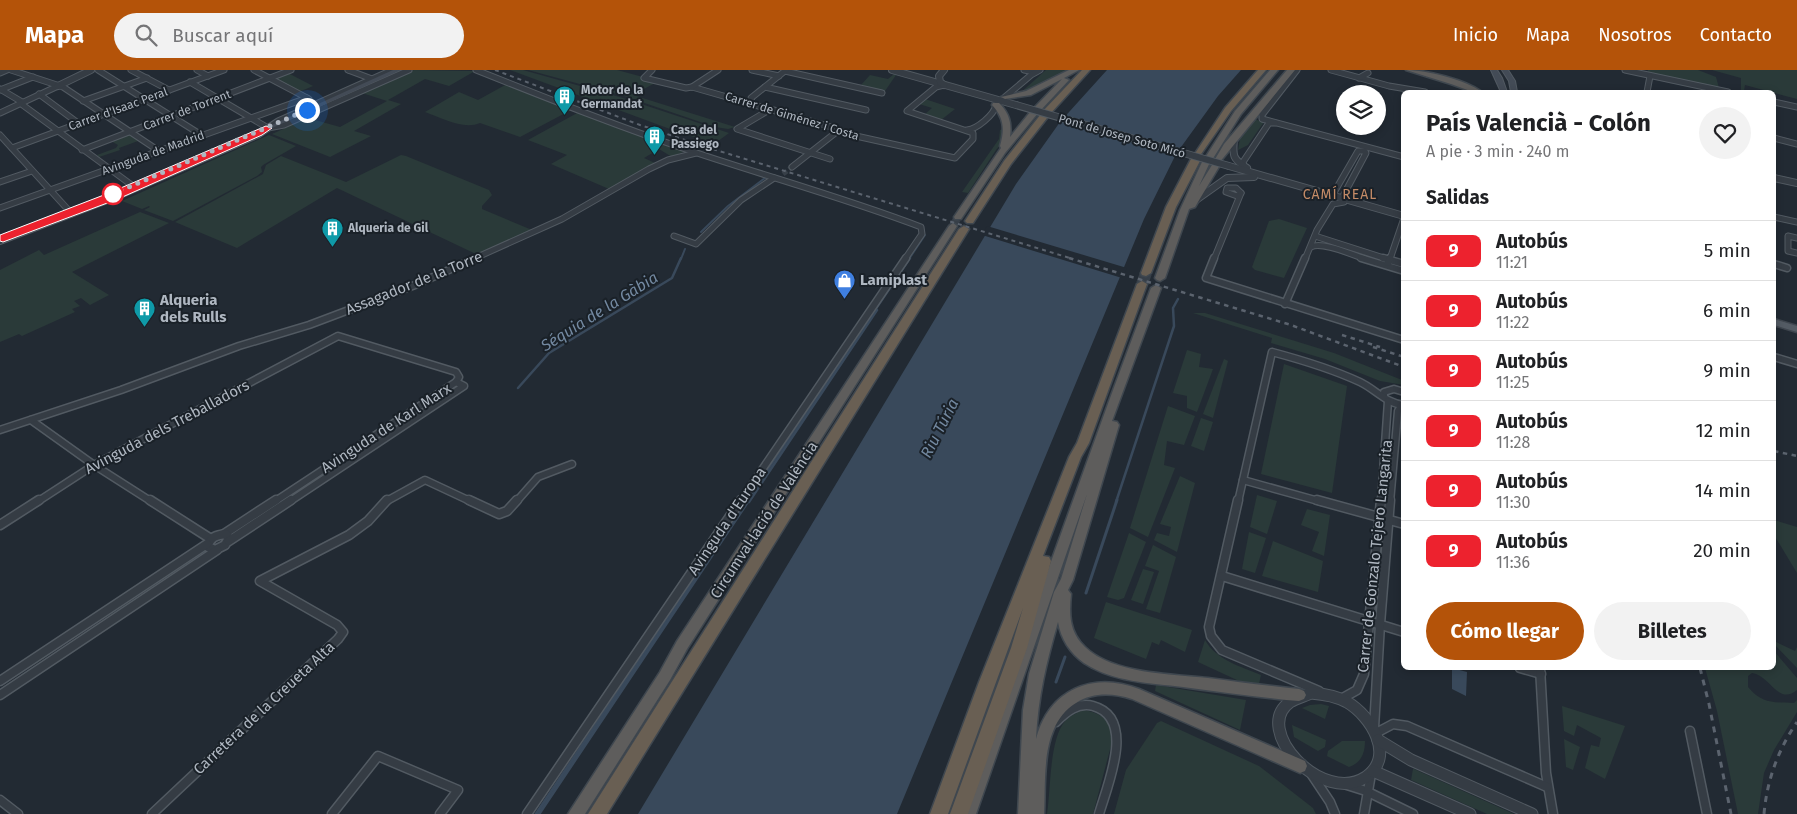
<!DOCTYPE html>
<html lang="es">
<head>
<meta charset="utf-8">
<style>
  body { margin:0; font-family:"Fira Sans",sans-serif; background:#f2f2f2; color:#202124; height:100vh; display:flex; flex-direction:column; font-size:19px; white-space:nowrap }
  * { box-sizing:border-box; margin:0 }
  p { font-size:16px; color:#757577 }
  .icon { flex:none; width:28px; height:28px; fill:none; stroke:currentColor; stroke-width:2; stroke-linecap:round; stroke-linejoin:round }
  .map { position:relative; flex:1; overflow:hidden }
  .drawer { position:absolute; left:1401px; top:20px; width:375px; height:580px; display:flex; flex-direction:column; background:#fff; border-radius:8px; box-shadow:0 2px 8px #0003 }
  .drawer>* { flex:none }
  .badge { padding:0 10px; border-radius:8px; font-size:18px; line-height:32px }
  .controls { position:absolute; left:1336px; top:15px; display:grid; gap:10px }
  .controls a { display:grid; place-items:center; width:50px; height:50px; border-radius:50%; background:#fff; box-shadow:0 2px 8px #0003; font-size:25px }
  .you { position:absolute; width:25px; height:25px; margin:-12px; border:4px solid #fff; border-radius:50%; background:#1a73e8; box-shadow:0 0 0 8px #1a73e833 }
  .map>.badge { position:absolute; translate:-50% -50%; box-shadow:0 0 0 2px #fff }
  h2 { padding:0 25px; font-size:19px; line-height:45px }
  .round { display:grid; place-items:center; flex:none; width:52px; height:52px; border-radius:26px; background:#f2f2f2 }
  .overview { display:flex; align-items:center; justify-content:space-between; height:85px; padding:0 25px }
  h1 { font-size:24px; font-weight:700; line-height:38px }
  .primary-button { display:flex; gap:10px; margin-top:auto; padding:10px 25px }
  .primary-button a { flex:1; height:58px; border-radius:30px; background:#b45309; color:#fff; font-size:20px; font-weight:700; line-height:58px; text-align:center }
  .primary-button a+a { background:#f2f2f2; color:#202124 }
  ul { padding:0; list-style:none }
  li { display:flex; align-items:center; gap:15px; height:60px; padding:0 25px; border-top:1px solid #e0e0e0 }
  li div { flex:1 }
  li b { display:block; font-size:19px }
  li em { font-style:normal }
  li .badge { min-width:55px; font-weight:700; text-align:center }
  header { display:flex; align-items:center; gap:30px; box-sizing:border-box; height:70px; padding:0 25px; background:#b45309; color:#fff }
  header strong { font-size:24px }
  nav { display:flex; gap:28px; margin-inline-start:auto; font-size:18px }
  .search { width:350px; height:45px; background:#f2f2f2; display:flex; align-items:center; gap:12px; box-sizing:border-box; padding:0 18px; border-radius:28px; color:#757577; font-size:19px }
  .map>svg:first-child { display:block }
  .green { fill:#2a3a39 }
  .water { fill:#39495b }
  .pier { fill:#222a33 }
  .lines { fill:none; stroke-linecap:round; stroke-linejoin:round }
  .stream-far2 { stroke:#39495b; stroke-width:2 }
  .stream-far1 { stroke:#39495b; stroke-width:2.5 }
  .stream { stroke:#39495b; stroke-width:3 }
  .minor-tunnel { stroke:#373f48; stroke-width:5; stroke-dasharray:5 2.5; stroke-linecap:butt }
  .trunk-tunnel { stroke:#373f48; stroke-width:8; stroke-dasharray:8 4; stroke-linecap:butt }
  .motorway-tunnel { stroke:#373f48; stroke-width:12; stroke-dasharray:12 5.5; stroke-linecap:butt }
  .minor-far2-casing { stroke:#525a62; stroke-width:7 }
  .minor-far1-casing { stroke:#525a62; stroke-width:9 }
  .minor-casing { stroke:#525a62; stroke-width:11 }
  .tertiary-far1-casing { stroke:#525a62; stroke-width:8 }
  .tertiary-casing { stroke:#525a62; stroke-width:13 }
  .secondary-casing { stroke:#525a62; stroke-width:2 }
  .primary-casing { stroke:#3e454e; stroke-width:3 }
  .trunk-casing { stroke:#3f474f; stroke-width:3 }
  .motorway-casing { stroke:#3f474f; stroke-width:3 }
  .minor-far2 { stroke:#353c44; stroke-width:5 }
  .minor-far1 { stroke:#353c44; stroke-width:6 }
  .minor { stroke:#353c44; stroke-width:8 }
  .tertiary-far1 { stroke:#353c44; stroke-width:6 }
  .tertiary { stroke:#353c44; stroke-width:11 }
  .secondary { fill:#434b56; fill-rule:evenodd }
  .primary { fill:#535b64; fill-rule:evenodd }
  .trunk { fill:#5e5d5c; fill-rule:evenodd }
  .motorway { fill:#695f53; fill-rule:evenodd }
  .rail-far2 { stroke:#5b636e; stroke-width:2; stroke-dasharray:4 4; stroke-linecap:butt }
  .rail-far1 { stroke:#5b636e; stroke-width:2.5; stroke-dasharray:4.5 4.5; stroke-linecap:butt }
  .rail { stroke:#5b636e; stroke-width:3; stroke-dasharray:6 6; stroke-linecap:butt }
  .tertiary-bridge-casing { stroke:#525a62; stroke-width:8; stroke-linecap:butt }
  .tertiary-bridge { stroke:#353c44; stroke-width:6 }
  .line { fill:#ed222e; stroke:#fff }
  .walk { stroke:#afb7c1; stroke-width:5; stroke-dasharray:0 9 }
  .stop-dot { fill:#fff; stroke:#ed222e; stroke-width:2.5 }
  .labels { text-anchor:middle; stroke-width:4; stroke-linejoin:round; paint-order:stroke }
  .far-poi-label { font-size:12px; font-weight:bold; fill:#afb7c1; stroke:#1a2128; text-anchor:start }
  .far-street-label { font-size:12px; fill:#afb7c1; stroke:#1a2128 }
  .far-neighbourhood-label { font-size:14px; letter-spacing:1px; fill:#c48b67; stroke:#1a2128 }
  .poi-label { font-size:15px; font-weight:bold; fill:#afb7c1; stroke:#1a2128; text-anchor:start }
  .street-label { font-size:15px; fill:#afb7c1; stroke:#1a2128 }
  .water-label { font-size:16px; font-style:italic; fill:#7389a1; stroke:#1a2128 }
</style>
</head>
<body>
<header>
<strong>Mapa</strong>
<div class="search"><svg class="icon" aria-label="search" viewBox="0 0 24 24"><circle cx="10" cy="10" r="6"/><path d="M15 15l6 6"/></svg>Buscar aquí</div>
<nav><a>Inicio</a><a>Mapa</a><a>Nosotros</a><a>Contacto</a></nav>
</header>
<div class="map">
<svg width="1797" height="744" viewBox="0 0 1797 744">
  <rect width="100%" height="100%" fill="#222a33"/>
  <g class="green">
    <polygon points="414,0 475,1 449,16 425,9 388,30 401,34 354,61 371,66 330,87 272,64 308,48 340,57 387,31 362,23"/>
    <polygon points="510,0 523,0 623,28 729,63 714,74 670,59"/>
    <polygon points="528,0 617,0 643,7 643,9 655,13 633,25 735,57 728,59 715,57 624,26"/>
    <polygon points="1046,0 1067,0 1018,25"/>
    <polygon points="1648,0 1698,0 1716,7 1719,18 1648,2"/>
    <polygon points="1712,0 1797,0 1797,29 1745,15 1744,21 1741,20 1741,8"/>
    <polygon points="288,3 313,16 299,22 274,9"/>
    <polygon points="894,4 896,5 885,21 861,15 870,5 888,9"/>
    <path d="M507,14l64,26 -51,27 -40,-14c-17,7 -38,-5 -55,-11l34,-20 19,8z"/>
    <polygon points="925,29 955,39 941,50 924,45 932,38 919,34"/>
    <polygon points="579,42 685,81 672,87 659,79 644,88 655,93 609,119 551,94 567,85 528,70"/>
    <polygon points="1254,49 1264,52 1248,75 1238,80 1240,69"/>
    <polygon points="1003,59 1001,74 996,80 968,123 962,122 999,69 1000,60"/>
    <polygon points="128,64 138,71 119,78 120,80 99,87 97,85 116,78 118,75 111,71"/>
    <polygon points="269,65 296,76 263,95 261,97 262,102 257,106 173,151 144,140 150,137 149,136 142,139 122,131"/>
    <polygon points="401,85 406,86 489,120 492,125 482,136 482,139 532,160 478,185 337,118 237,178 175,152 263,104 266,95 281,86 346,112"/>
    <polygon points="140,142 169,153 72,202 109,225 90,235 81,228 74,231 80,236 72,239 75,242 22,266 19,264 0,272 0,200 39,180 44,185"/>
    <polygon points="1279,149 1307,158 1284,208 1255,200 1252,197 1269,151"/>
    <polygon points="1193,243 1205,243 1334,283 1402,310 1404,315 1380,311 1325,289 1271,273 1272,268"/>
    <polygon points="1187,280 1201,284 1199,297 1213,299 1197,342 1187,338 1187,326 1173,323"/>
    <polygon points="1224,289 1228,291 1213,348 1203,344"/>
    <polygon points="1284,294 1347,316 1332,423 1261,404"/>
    <polygon points="1168,336 1195,346 1184,375 1167,371 1164,395 1175,398 1148,467 1130,458"/>
    <polygon points="1201,348 1213,352 1204,381 1191,376"/>
    <polygon points="1180,406 1195,413 1177,482 1154,470 1157,463 1169,466 1171,457 1160,454"/>
    <polygon points="1257,425 1277,431 1267,464 1250,457"/>
    <polygon points="1307,439 1330,445 1324,486 1312,481 1319,462 1301,455"/>
    <polygon points="1774,450 1797,457 1797,503 1774,465"/>
    <polygon points="1249,462 1266,468 1255,503 1242,499"/>
    <polygon points="1129,463 1146,472 1124,528 1118,530 1107,527"/>
    <polygon points="1273,471 1323,491 1318,522 1262,506"/>
    <polygon points="1153,475 1176,487 1160,543 1146,539 1159,501 1145,496"/>
    <polygon points="1143,499 1154,502 1143,534 1131,530"/>
    <polygon points="1106,532 1192,560 1185,582 1161,570 1159,575 1152,572 1146,589 1094,568"/>
    <path d="M1205,570c11,20 37,27 56,35l-2,9 -20,-3 -41,-19z"/>
    <polygon points="1774,571 1795,581 1797,577 1797,598 1774,574"/>
    <path d="M1774,581l23,27v12c-19,16 -27,-15 -45,-17l-4,3v11c14,17 25,15 46,16l3,-3v12l-23,38 -10,23 -6,41h-20l-21,-103 -12,-43h69z"/>
    <polygon points="1156,615 1246,630 1240,660 1155,621"/>
    <polygon points="1321,634 1329,636 1325,649 1302,638 1310,635"/>
    <polygon points="1562,636 1625,656 1605,709 1585,698 1591,675 1599,677 1601,668 1577,655 1574,666 1564,661"/>
    <path d="M1083,640c18,3 27,9 30,28l-20,76h-46c4,-25 2,-76 19,-94 5,-5 11,-7 17,-10z"/>
    <polygon points="1161,651 1259,696 1313,738 1316,744 1114,744 1126,700 1157,653"/>
    <polygon points="1292,655 1326,670 1325,677 1318,681 1294,667"/>
    <polygon points="1564,669 1580,677 1573,700 1566,697"/>
    <path d="M1342,671h23c0,12 -4,22 -16,26l-22,-11 1,-5z"/>
    <polygon points="1413,699 1414,699 1514,744 1487,744 1411,710"/>
  </g>
  <g class="water">
    <polygon points="1107,0 1241,0 1218,26 1176,84 1144,149 897,744 638,744 1016,114 1060,52"/>
    <polygon points="1452,598 1467,602 1466,626 1452,619"/>
  </g>
  <polygon class="pier" points="987,156 1127,198 1122,208 982,165"/>
  <g class="lines">
    <g class="stream-far2">
      <polyline points="701,162 728,136 765,108"/>
      <polyline points="681,189 685,179"/>
      <polyline points="909,189 925,165"/>
    </g>
    <g class="stream-far1">
      <polyline points="518,318 549,283 672,208 681,188"/>
      <polyline points="746,432 910,188"/>
      <polyline points="749,432 877,240"/>
      <polyline points="1116,432 1174,256 1173,238 1178,229"/>
    </g>
    <g class="stream">
      <polyline points="1086,523 1117,430"/>
      <polyline points="1056,612 1065,587"/>
      <polyline points="536,744 747,430"/>
      <polyline points="539,744 749,430"/>
    </g>
    <polyline class="minor-tunnel" points="783,104 792,97"/>
    <polyline class="trunk-tunnel" points="953,156 958,147"/>
    <polyline class="motorway-tunnel" points="1142,214 1146,203"/>
    <defs>
      <g id="minor-far2">
        <polyline points="11,0 63,17 159,81"/>
        <polyline points="98,0 203,66"/>
        <polyline points="131,0 169,20"/>
        <polyline points="197,0 208,6"/>
        <polyline points="254,0 309,29"/>
        <polyline points="348,0 372,9"/>
        <path d="M476,0c73,29 146,58 221,83 75,25 151,46 224,74l1,7 -17,25"/>
        <polyline points="652,0 644,8 686,18 692,17 835,58 847,64 955,88 973,69 973,63 907,41 936,17 944,15"/>
        <polyline points="752,0 779,6"/>
        <polyline points="1024,0 1035,2"/>
        <polyline points="1297,0 1262,45 1262,49 1404,87"/>
        <polyline points="1331,0 1389,16 1425,22"/>
        <polyline points="1625,0 1728,22"/>
        <polyline points="785,1 882,23"/>
        <polyline points="0,3 7,0"/>
        <polyline points="1359,8 1368,3"/>
        <polyline points="190,12 268,58"/>
        <polyline points="692,17 718,0"/>
        <polyline points="765,17 866,40"/>
        <polyline points="0,19 22,32"/>
        <polyline points="0,20 33,7"/>
        <polyline points="1647,22 1650,6"/>
        <polyline points="39,24 78,53"/>
        <polyline points="1005,27 1031,5 1040,0"/>
        <polyline points="83,31 147,8"/>
        <polyline points="1774,32 1797,37"/>
        <polyline points="20,33 133,116"/>
        <polyline points="752,33 751,28 786,0"/>
        <polyline points="774,40 769,40 737,59 830,89"/>
        <polyline points="0,43 58,16"/>
        <polyline points="269,57 278,51 392,0"/>
        <polyline points="268,58 284,55 409,0"/>
        <path d="M967,60c10,-1 27,-15 29,-25"/>
        <polyline points="0,65 72,144"/>
        <polyline points="1774,68 1797,74"/>
        <polyline points="12,78 224,0"/>
        <polyline points="82,80 291,0"/>
        <polyline points="1244,96 1243,92 1269,53 1275,53"/>
        <polyline points="792,97 839,60"/>
        <polyline points="0,112 32,101"/>
        <polygon points="1227,118 1236,118 1241,123 1237,126 1226,122"/>
        <polyline points="1332,126 1358,81 1365,81 1366,83 1342,128"/>
        <polyline points="0,138 307,28"/>
        <polyline points="1774,147 1797,152"/>
        <polyline points="674,166 696,174 741,130 774,108"/>
        <polyline points="1315,166 1387,189"/>
        <polyline points="1797,168 1788,166 1788,181 1797,183"/>
        <path d="M1311,177c11,-6 42,8 54,12"/>
        <polyline points="473,189 562,149 649,99 668,90 696,83"/>
        <polyline points="1214,189 1241,123"/>
        <polyline points="1305,189 1317,160 1333,134 1344,132"/>
        <polyline points="1390,189 1404,148"/>
      </g>
      <g id="minor-far1">
        <polyline points="1214,188 1206,208 1404,270"/>
        <polyline points="1361,188 1404,201"/>
        <polyline points="1383,188 1404,194"/>
        <polyline points="1388,193 1390,188"/>
        <polyline points="1774,194 1787,198"/>
        <polyline points="1285,234 1305,188"/>
        <polyline points="1774,287 1797,294"/>
        <polyline points="1384,327 1384,322 1394,319 1404,322"/>
        <polyline points="31,350 94,395 152,432"/>
        <polyline points="0,360 121,320 239,276 309,255 415,215 476,188"/>
        <polyline points="1243,410 1322,432"/>
        <polyline points="37,432 94,395 338,266 456,302 459,307 456,312"/>
        <polyline points="274,432 456,312 464,316 289,432"/>
        <polyline points="385,432 425,410 472,432"/>
        <polyline points="516,432 538,407 572,394"/>
        <polyline points="740,432 906,188"/>
        <path d="M1238,432l34,-150c30,8 60,17 88,30 15,7 27,22 44,23"/>
        <polyline points="1381,432 1388,331"/>
        <polyline points="1390,432 1398,341 1401,336"/>
      </g>
      <g id="minor">
        <polyline points="150,430 211,469"/>
        <polyline points="469,430 499,444 507,441 517,430"/>
        <polyline points="1238,430 1209,557 1211,566 1222,580 1319,621"/>
        <polyline points="1317,430 1404,454"/>
        <polyline points="0,455 39,430"/>
        <polyline points="224,464 276,430"/>
        <path d="M226,464l3,4 -4,7 -10,5 -7,-3c1,-10 9,-12 18,-13z"/>
        <polyline points="229,471 291,430"/>
        <polyline points="1222,506 1404,562"/>
        <polyline points="1520,598 1541,604"/>
        <polyline points="1540,598 1546,703 1553,744"/>
        <polyline points="0,611 207,474"/>
        <polyline points="0,625 217,480"/>
        <polyline points="1341,629 1357,620 1364,604 1381,430"/>
        <path d="M1056,652c10,-10 22,-20 37,-16 44,12 14,80 6,108"/>
        <polyline points="1374,658 1380,554 1390,430"/>
        <polyline points="1690,661 1707,744"/>
        <polyline points="1376,663 1393,654 1407,656 1547,717"/>
        <polyline points="1312,705 1330,732 1335,744"/>
        <polyline points="1347,715 1366,721 1413,744"/>
        <polyline points="0,730 18,744"/>
        <polyline points="152,744 338,569 343,562 337,555 260,511 349,465 368,451 387,430"/>
        <polyline points="332,744 378,686 458,720 440,744"/>
        <polyline points="527,744 741,430"/>
        <polyline points="1364,744 1371,704"/>
      </g>
      <g id="tertiary-far1">
        <polyline points="892,0 1016,35"/>
        <polyline points="944,0 939,6 940,12 944,15"/>
        <polyline points="58,16 91,0"/>
        <path d="M1234,67c-1,18 -3,21 13,31"/>
        <polyline points="1229,96 1404,146"/>
        <polyline points="1774,108 1797,113"/>
        <polyline points="1196,130 1227,108 1254,107"/>
        <polyline points="0,171 115,127 259,64 268,58"/>
      </g>
      <g id="tertiary">
        <path d="M1311,623c13,1 25,3 36,9 24,14 49,54 19,75 -44,29 -115,-48 -76,-75 6,-4 15,-6 21,-9z"/>
        <polyline points="1378,670 1411,690 1532,744"/>
        <polyline points="1373,701 1470,744"/>
      </g>
      <g id="secondary">
        <polygon points="393,0 401,0 270,59 265,58"/>
        <polygon points="1491,0 1497,0 1502,8 1507,22 1501,22"/>
        <polygon points="1502,0 1508,0 1515,11 1517,22 1511,22 1509,11"/>
      </g>
      <polygon id="primary" points="1774,249 1797,256 1797,262 1774,255"/>
      <g id="trunk">
        <polygon points="1069,0 1079,0 1064,8 1069,10 1040,41 1033,39 1062,9 1031,25 1005,29 1001,27 1026,21"/>
        <polygon points="1270,0 1278,0 1241,44 1212,90 1209,90 1210,92 1199,116 1212,95 1215,93 1214,91 1224,74 1287,0 1295,0 1219,93 1220,95 1195,137 1189,139 1165,208 1160,211 1157,210 1155,208 1180,140 1202,92 1206,90 1205,88 1235,41"/>
        <path d="M1406,0c20,0 60,10 76,22h-9l-22,-8z"/>
        <path d="M993,33h6c10,10 13,20 11,34l21,-26 7,2 -33,40 -44,66h-6l-1,-2 47,-69 -1,-2c5,-17 4,-28 -8,-41z"/>
        <polygon points="953,153 957,156 687,579 670,610 585,744 568,744 660,602 677,571 949,156"/>
        <path d="M1156,215l5,3 -49,133 5,1 2,3 -46,155 -5,10 3,4c-2,20 -2,38 14,53 28,27 86,27 123,31 30,4 61,8 91,11l5,2 2,4 -2,4 -5,2 -13,-1c-34,-4 -68,-8 -103,-13 -33,-4 -70,-5 -99,-24 -14,-10 -23,-24 -26,-41 -12,41 -20,75 -22,117 13,-49 56,-68 103,-50l166,72 2,5 -2,5 -5,2 -168,-74c-19,-6 -39,-7 -56,4 -36,22 -30,75 -32,111h-26l5,-104 6,-36 25,-82 7,-13 26,-85 -111,320h-16l149,-413 42,-113z"/>
      </g>
      <g id="motorway">
        <polygon points="1082,0 1090,0 1050,44 1047,44 1047,48 1011,94 973,153 967,153 965,151 1004,91 1041,44 1044,43 1044,40"/>
        <polygon points="1258,0 1266,0 1231,41 1199,87 1201,89 1176,137 1151,203 1146,206 1142,205 1141,203 1166,137 1191,89 1195,87 1194,85 1225,38"/>
        <polygon points="964,156 969,159 607,744 588,744 959,159"/>
        <polygon points="1142,211 1147,214 1089,373 1081,387 1043,486 1049,487 1051,491 1027,578 968,744 950,744 1011,578 1023,538 948,744 930,744 979,612 1069,387 1077,373 1137,214"/>
      </g>
    </defs>
    <use href="#minor-far2" class="minor-far2-casing"/>
    <use href="#minor-far1" class="minor-far1-casing"/>
    <use href="#minor" class="minor-casing"/>
    <use href="#tertiary-far1" class="tertiary-far1-casing"/>
    <use href="#tertiary" class="tertiary-casing"/>
    <use href="#secondary" class="secondary-casing"/>
    <use href="#primary" class="primary-casing"/>
    <use href="#trunk" class="trunk-casing"/>
    <use href="#motorway" class="motorway-casing"/>
    <use href="#minor-far2" class="minor-far2"/>
    <use href="#minor-far1" class="minor-far1"/>
    <use href="#minor" class="minor"/>
    <use href="#tertiary-far1" class="tertiary-far1"/>
    <use href="#tertiary" class="tertiary"/>
    <use href="#secondary" class="secondary"/>
    <use href="#primary" class="primary"/>
    <use href="#trunk" class="trunk"/>
    <use href="#motorway" class="motorway"/>
    <polyline class="rail-far2" points="495,0 640,55 706,77 1073,189"/>
    <g class="rail-far1">
      <polyline points="1069,188 1291,255 1404,297"/>
      <polyline points="1342,265 1380,277"/>
      <polyline points="1373,277 1404,287"/>
      <polyline points="1774,381 1797,386"/>
    </g>
    <g class="rail">
      <polyline points="1700,598 1709,634 1731,744"/>
      <path d="M1764,744c3,-34 14,-64 33,-92"/>
    </g>
    <defs>
      <polyline id="tertiary-bridge" points="1016,35 1229,96"/>
    </defs>
    <use href="#tertiary-bridge" class="tertiary-bridge-casing"/>
    <use href="#tertiary-bridge" class="tertiary-bridge"/>
  </g>
  <polygon class="line" points="266,56 272,58 262,65 118,129 3,172 0,171 0,165 109,123"/>
  <g class="lines">
    <polyline class="walk" points="113,124 307,40"/>
  </g>
  <defs>
    <symbol id="building-pin" viewBox="-11 -11 22 30"><path d="M0 17L-7.5 6A9.5 9.5 0 1 1 7.5 6Z" fill="#0f9aa8" stroke="#1a2128"/><path d="M-4-6H4V6H1V3H-1V6H-4ZM-2.5-4.3h1.7v1.8h-1.7ZM.8-4.3h1.7v1.8H.8ZM-2.5-1h1.7V.8h-1.7ZM.8-1h1.7V.8H.8Z" fill="#fff"/></symbol>
    <symbol id="shop-pin" viewBox="-11 -11 22 30"><path d="M0 17L-7.5 6A9.5 9.5 0 1 1 7.5 6Z" fill="#3f7fe0" stroke="#1a2128"/><path d="M-5-2.5h2.3a2.7 3.5 0 0 1 5.4 0H5L5.5 6h-11ZM-1.5-2.5h3a1.5 2.3 0 0 0-3 0Z" fill="#fff"/></symbol>
  </defs>
  <g fill-rule="evenodd">
    <use href="#building-pin" x="552" y="14" width="25" height="34"/>
    <use href="#building-pin" x="642" y="54" width="25" height="34"/>
    <use href="#building-pin" x="320" y="146" width="25" height="34"/>
    <use href="#shop-pin" x="832" y="198" width="25" height="34"/>
    <use href="#building-pin" x="132" y="226" width="25" height="34"/>
  </g>
  <circle class="stop-dot" cx="113" cy="124" r="10"/>
  <g class="labels">
    <g class="far-poi-label">
      <text x="581" y="24">Motor de la<tspan x="581" dy="14">Germandat</tspan></text>
      <text x="671" y="64">Casa del<tspan x="671" dy="14">Passiego</tspan></text>
      <text x="348" y="162">Alqueria de Gil</text>
    </g>
    <g class="far-street-label">
      <text transform="translate(118 39) rotate(-20)" y="4">Carrer d'Isaac Peral</text>
      <text transform="translate(187 40) rotate(-21)" y="4">Carrer de Torrent</text>
      <text transform="translate(792 46) rotate(17)" y="4">Carrer de Giménez i Costa</text>
      <text transform="translate(1122 66) rotate(16)" y="4">Pont de Josep Soto Micó</text>
      <text transform="translate(153 83) rotate(-20)" y="4">Avinguda de Madrid</text>
    </g>
    <g class="far-neighbourhood-label">
      <text x="1340" y="129">CAMÍ REAL</text>
    </g>
    <g class="poi-label">
      <text x="860" y="215">Lamiplast</text>
      <text x="160" y="235">Alqueria<tspan x="160" dy="17">dels Rulls</tspan></text>
    </g>
    <g class="street-label">
      <text transform="translate(414 213) rotate(-22)" y="5">Assagador de la Torre</text>
      <text transform="translate(167 357) rotate(-28)" y="5">Avinguda dels Treballadors</text>
      <text transform="translate(386 358) rotate(-33)" y="5">Avinguda de Karl Marx</text>
      <text transform="translate(764 450) rotate(-57)" y="5">Circumval·lació de València</text>
      <text transform="translate(727 451) rotate(-56)" y="5">Avinguda d'Europa</text>
      <text transform="translate(1375 486) rotate(-84)" y="5">Carrer de Gonzalo Tejero Langarita</text>
      <text transform="translate(264 638) rotate(-43)" y="5">Carretera de la Creueta Alta</text>
    </g>
    <g class="water-label">
      <text transform="translate(599 241) rotate(-32)" y="6">Séquia de la Gàbia</text>
      <text transform="translate(939 358) rotate(-63)" y="6">Riu Túria</text>
    </g>
  </g>
</svg>
<div class="controls">
<a><svg class="icon" aria-label="layers" viewBox="0 0 24 24"><path d="M12 4l9 5-9 5-9-5zM3 14l9 5 9-5"/></svg></a>
</div>
<div class="you" style="left:307px;top:40px"></div>
<section class="drawer">
<div class="overview"><div><h1>País Valencià - Colón</h1><p>A pie · 3 min · 240 m</p></div><a class="round"><svg class="icon" aria-label="heart" viewBox="0 0 24 24"><path d="M12 20l-8-8c-3-5 5-10 8-4 3-6 11-1 8 4z"/></svg></a></div>
<h2>Salidas</h2>
<ul>
<li><span class="badge" style="background:#ed222e;color:#fff">9</span><div><b>Autobús</b><p>11:21</p></div><em>5 min</em></li>
<li><span class="badge" style="background:#ed222e;color:#fff">9</span><div><b>Autobús</b><p>11:22</p></div><em>6 min</em></li>
<li><span class="badge" style="background:#ed222e;color:#fff">9</span><div><b>Autobús</b><p>11:25</p></div><em>9 min</em></li>
<li><span class="badge" style="background:#ed222e;color:#fff">9</span><div><b>Autobús</b><p>11:28</p></div><em>12 min</em></li>
<li><span class="badge" style="background:#ed222e;color:#fff">9</span><div><b>Autobús</b><p>11:30</p></div><em>14 min</em></li>
<li><span class="badge" style="background:#ed222e;color:#fff">9</span><div><b>Autobús</b><p>11:36</p></div><em>20 min</em></li>
</ul>
<div class="primary-button"><a>Cómo llegar</a><a>Billetes</a></div>
</section>
</div>
</body>
</html>
